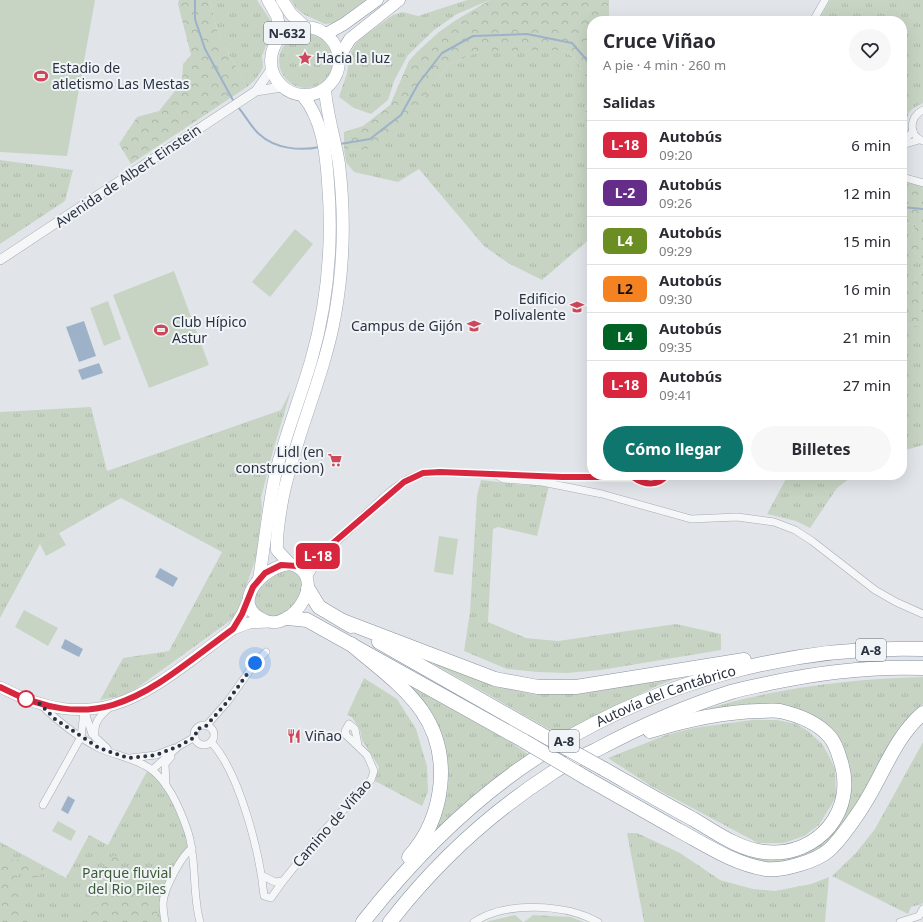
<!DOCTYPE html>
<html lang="es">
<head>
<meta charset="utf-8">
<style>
  body { margin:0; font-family:"Noto Sans",sans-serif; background:#f7f7f7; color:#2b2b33; height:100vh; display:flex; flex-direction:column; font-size:15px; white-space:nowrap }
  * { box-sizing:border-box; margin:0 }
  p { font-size:13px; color:#7c7c81 }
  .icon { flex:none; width:22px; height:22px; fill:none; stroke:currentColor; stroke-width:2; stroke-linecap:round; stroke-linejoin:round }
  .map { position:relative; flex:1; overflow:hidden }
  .side { position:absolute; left:587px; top:16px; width:320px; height:464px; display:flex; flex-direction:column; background:#fff; border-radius:16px; box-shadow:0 4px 16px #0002 }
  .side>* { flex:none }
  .badge { padding:0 8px; border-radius:6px; font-size:14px; line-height:26px }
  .you { position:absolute; width:20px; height:20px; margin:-10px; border:3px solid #fff; border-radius:50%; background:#1a73e8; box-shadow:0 0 0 6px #1a73e833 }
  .map>.badge { position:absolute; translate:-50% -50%; box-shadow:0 0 0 2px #fff }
  h2 { padding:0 16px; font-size:15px; line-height:36px }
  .round { display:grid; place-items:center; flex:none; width:42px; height:42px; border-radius:21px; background:#f7f7f7 }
  .headline { display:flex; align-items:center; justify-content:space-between; height:68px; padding:0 16px }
  h1 { font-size:19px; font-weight:700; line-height:30px }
  .cta { display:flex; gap:8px; margin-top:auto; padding:8px 16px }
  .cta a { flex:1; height:46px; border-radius:24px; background:#0f766e; color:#fff; font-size:16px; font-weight:700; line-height:46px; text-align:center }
  .cta a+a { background:#f7f7f7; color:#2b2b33 }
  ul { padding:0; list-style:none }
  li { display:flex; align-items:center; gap:12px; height:48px; padding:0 16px; border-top:1px solid #e1e1e2 }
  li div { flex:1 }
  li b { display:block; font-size:15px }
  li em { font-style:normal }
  li .badge { min-width:44px; font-weight:700; text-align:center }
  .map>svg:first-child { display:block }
  .grass { fill:url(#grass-tufts) }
  .forest { fill:url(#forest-crowns) }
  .pitch { fill:#c7d4c3 }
  .water { fill:#9db2c9 }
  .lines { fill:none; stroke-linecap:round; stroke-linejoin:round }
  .stream { stroke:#9db2c9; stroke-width:2 }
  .minor-casing { stroke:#a6acb4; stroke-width:8 }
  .tertiary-casing { stroke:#a6acb4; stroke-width:10 }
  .secondary-casing { stroke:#a6acb4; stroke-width:12 }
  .primary-casing { stroke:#a1a9b6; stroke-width:13 }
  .trunk-casing { stroke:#8992a0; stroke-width:13 }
  .motorway-casing { stroke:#8992a0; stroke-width:15 }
  .minor { stroke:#f4f6f8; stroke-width:7 }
  .tertiary { stroke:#f4f6f8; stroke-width:9 }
  .secondary { stroke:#fff; stroke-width:11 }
  .primary { stroke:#fff; stroke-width:12 }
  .trunk { stroke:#fff; stroke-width:12 }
  .motorway { stroke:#fff; stroke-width:14 }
  .motorway-bridge-casing { stroke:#8992a0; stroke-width:15; stroke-linecap:butt }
  .motorway-bridge { stroke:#fff; stroke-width:14 }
  .line-casing { stroke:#fff; stroke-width:9 }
  .line { stroke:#d7263d; stroke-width:6 }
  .walk { stroke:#2a3242; stroke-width:4; stroke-dasharray:0 7.2 }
  .stop-dot { fill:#fff; stroke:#d7263d; stroke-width:2 }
  .labels { text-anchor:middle; stroke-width:4; stroke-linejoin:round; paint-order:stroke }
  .shield { fill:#f1f4f7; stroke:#666c78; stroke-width:1 }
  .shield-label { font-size:13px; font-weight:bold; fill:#2a3242 }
  .poi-label { font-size:14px; fill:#2a3242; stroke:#f1f4f7; text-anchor:start }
  .street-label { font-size:14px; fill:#2a3242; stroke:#f1f4f7 }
  .park-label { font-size:14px; fill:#3d5d37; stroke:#f1f4f7 }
</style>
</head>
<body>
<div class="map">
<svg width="923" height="922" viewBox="0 0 923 922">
  <defs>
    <pattern id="grass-tufts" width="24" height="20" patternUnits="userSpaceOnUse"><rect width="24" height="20" fill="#c7d4c3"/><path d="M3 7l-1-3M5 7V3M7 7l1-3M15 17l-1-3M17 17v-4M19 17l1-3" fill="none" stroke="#abb6a9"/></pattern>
    <pattern id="forest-crowns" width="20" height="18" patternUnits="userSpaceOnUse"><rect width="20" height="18" fill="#c7d4c3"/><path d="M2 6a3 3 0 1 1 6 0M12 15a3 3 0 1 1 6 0" fill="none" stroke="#abb6a9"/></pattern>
  </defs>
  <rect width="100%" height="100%" fill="#e1e5ea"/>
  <g class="grass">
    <polygon points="210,0 257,0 271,21 272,31 262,56 263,67 260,73 254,81 247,87 218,34"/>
    <polygon points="291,0 366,0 334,23 325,24 303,14 296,8"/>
    <polygon points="467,0 490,0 457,14 434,30 408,55 394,81 388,100 371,114 354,108 339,97 347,73 351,52 356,43 365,35 393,15 403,12 418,16"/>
    <path d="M830,0h93v103c-22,10 -11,13 -21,29v-111h-84z"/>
    <circle cx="306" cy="61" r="27"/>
    <polygon points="521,49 563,50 575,58 592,88 583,120 592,138 592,237 542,280 508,263 484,246 419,169 398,182 354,172 346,162 344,149 363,150 428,92 448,65 480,51"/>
    <polygon points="0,160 73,170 65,201 0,244"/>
    <polygon points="902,222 916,225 906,244 923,260 923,270 902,296"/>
    <polygon points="902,323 923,327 923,445 902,451"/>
    <polygon points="291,390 271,458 261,498 262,507 257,555 237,613 231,620 137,688 122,696 100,700 123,658 169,651 222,552 121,498 40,544 0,618 0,412 91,407 107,471 281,410"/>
    <polygon points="788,475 854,475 837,488 810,528 796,521 767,514"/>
    <polygon points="481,480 524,485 549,486 537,536 498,527 493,529 488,622 526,638 558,641 676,624 721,634 721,650 601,670 567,673 537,672 507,669 464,651 470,612 477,496"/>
    <polygon points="273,568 303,571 301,605 267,622 250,596"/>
    <path d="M420,656l129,35 142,-19c-46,18 -88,39 -130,64z"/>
    <path d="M923,677v27l-7,5 -19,21 -53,99 -31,26 -36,9 -23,-3 -13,-5 -4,-4 87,-12 26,-62 -1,-13 -4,-13 -7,-15 -24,-21 -111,-6c72,-22 145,-31 220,-33z"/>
    <polygon points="364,678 397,699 416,729 427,766 428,792 422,806 375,781 379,767 362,740 360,730 352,717 347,715"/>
    <path d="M407,684l86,47 35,23 -50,37 -48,45c5,-14 14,-29 17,-43 4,-22 0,-50 -10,-69 -8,-14 -20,-27 -30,-40z"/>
    <polygon points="752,720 777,720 796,724 808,731 822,744 829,756 835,769 836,797 819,825 804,836 784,843 758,843 651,786 608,758 666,735 694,728"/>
    <polygon points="923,742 923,902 922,904 911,907 908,914 832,876 855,854 875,829"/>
    <polygon points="152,770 171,794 192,848 186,853 163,902 165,922 0,922 0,842 66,878 89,835 108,845 146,773"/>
    <polygon points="627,833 637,833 680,853 720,880 753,889 775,891 811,884 829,877 825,922 644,922"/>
    <polygon points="515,915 523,922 487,922 489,921"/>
    <polygon points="533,915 571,917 584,922 524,922"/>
  </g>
  <g class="forest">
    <polygon points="179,0 210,0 218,34 247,87 131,164 119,144 137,117 159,111 182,82 183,64 191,55 178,4"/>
    <polygon points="490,0 609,0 609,21 592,21 592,88 575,58 563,50 480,51 448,65 428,92 411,122 382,145 363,150 344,149 344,132 363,126 390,105 409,61 418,51 439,32 456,20"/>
    <polygon points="592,90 592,138 583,120"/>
    <polygon points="902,177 923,183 923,260 906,244 916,225 902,222"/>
    <polygon points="923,270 923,327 902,323 902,296"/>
    <polygon points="114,855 120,861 124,877 135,887 156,899 158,922 82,922 78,912 98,908 96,894 91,887 96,874"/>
    <polygon points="24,859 46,870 35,879 22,871 16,879 22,897 22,906 37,922 2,922 0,861"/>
  </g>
  <g class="pitch">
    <polygon points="0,0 95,0 67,156 0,152"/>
    <polygon points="295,229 313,244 270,297 252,282"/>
    <polygon points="174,271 209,365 149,388 113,295"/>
    <polygon points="108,301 121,339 104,346 90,308"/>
    <polygon points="59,533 66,545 46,556 40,544"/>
    <polygon points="439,536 458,539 453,575 434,572"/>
    <polygon points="24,610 58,628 48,646 15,627"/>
    <polygon points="58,821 76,831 71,841 52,831"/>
  </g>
  <g class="water">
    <polygon points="84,321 96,356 79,362 66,327"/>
    <polygon points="99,363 103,373 82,380 78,370"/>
    <polygon points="160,568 178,578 173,587 155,577"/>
    <polygon points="65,639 83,649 79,657 61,648"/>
    <polygon points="68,796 75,800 68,814 61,810"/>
  </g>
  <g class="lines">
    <g class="stream">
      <polyline points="195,0 195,19 205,49 234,102"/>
      <path d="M238,107c7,8 13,20 21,27 16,15 41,17 61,13"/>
      <polyline points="340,144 370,139 401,115 418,84 442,53 473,36 527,34 572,43 592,66"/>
      <polyline points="902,207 923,209"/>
    </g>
    <defs>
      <g id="minor">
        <polyline points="813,21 825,0"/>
        <path d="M923,110c-14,7 -15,25 0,31"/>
        <polyline points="902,143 913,131"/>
        <polyline points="902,145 919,140"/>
        <polyline points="902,177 923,183"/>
        <polyline points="494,474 504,479 542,482 602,494 691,519 737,517 774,522 795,530 812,541 875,590 896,602 923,614"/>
        <path d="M632,475c9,11 26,12 35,0"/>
        <path d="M297,566c45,-15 72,-66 113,-88 10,-5 20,-5 30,-6l122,5h71"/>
        <polyline points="307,579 322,555"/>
        <path d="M41,705c17,16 36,32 58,43 17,8 37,10 53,22 18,14 29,41 36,62 9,28 4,61 12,90"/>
        <polyline points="84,709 92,734"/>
        <circle cx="204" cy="735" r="10"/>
        <polyline points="206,726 228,701 255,663 266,652"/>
        <polyline points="81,737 84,712"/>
        <path d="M211,742c29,31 49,112 53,154l7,2 12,-17 -8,1 -14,-7"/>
        <path d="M107,748l-12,-11c-2,-15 5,-21 16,-31"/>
        <polyline points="130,758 156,755 174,748"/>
        <polyline points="152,770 179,746 195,737"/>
        <polyline points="166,785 165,764 171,757"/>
        <polyline points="43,805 81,737"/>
        <polyline points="283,881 321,834 371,780 374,771 367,755 346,735 345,731 349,724 355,729 358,745"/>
        <path d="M165,922c-1,-6 -2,-13 -2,-19 1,-14 18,-47 29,-55"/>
        <path d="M474,922c32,-21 92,-18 124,0"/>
        <polyline points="900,922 919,916 923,909"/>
      </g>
      <g id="tertiary">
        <polyline points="256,91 272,68"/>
        <polyline points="0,260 256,91 282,87"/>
      </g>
      <g id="secondary">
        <polyline points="233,629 242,614 250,596"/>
        <path d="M0,687c104,54 151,2 233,-58l16,-6 18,-1"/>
      </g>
      <g id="primary">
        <polyline points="268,0 277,16 281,37"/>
        <polyline points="282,0 291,14 305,27"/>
        <circle cx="305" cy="61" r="34"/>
        <path d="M290,564l-13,-14c-1,-18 3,-37 6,-54 13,-62 41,-119 52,-181 9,-50 10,-101 4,-151 -4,-25 -12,-49 -14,-74"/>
        <path d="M290,564c41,11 2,70 -26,56 -36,-16 -1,-54 26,-56z"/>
        <path d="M259,579c6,-36 9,-72 17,-108 10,-37 24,-73 35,-110 17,-59 22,-118 17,-179 -2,-30 -6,-63 -25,-86"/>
      </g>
      <g id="trunk">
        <polyline points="326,34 344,24 377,0"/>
        <polyline points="339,57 350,39 399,0"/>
      </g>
      <g id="motorway">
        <polyline points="308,589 319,607 351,626"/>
        <polyline points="288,618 307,620 524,741"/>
        <polyline points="343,621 495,679 538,687 576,687 744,660"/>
        <polyline points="379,642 539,733"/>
        <path d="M351,644c24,21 53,41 71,67 31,45 22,107 -13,146"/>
        <path d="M604,769c30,17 59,34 89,50 22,13 45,30 71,33 54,6 94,-42 76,-93 -2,-7 -5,-16 -10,-22 -12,-14 -32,-22 -50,-26 -6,-1 -14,0 -21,0 -38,1 -73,9 -109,20"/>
        <path d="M588,779c30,17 60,34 90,51 28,15 56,34 88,39 17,2 51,-8 63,-19 12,-11 21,-25 30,-38 23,-33 33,-72 64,-99"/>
        <path id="s1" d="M363,922c53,-67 117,-131 190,-175 110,-67 242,-102 370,-98"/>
        <path d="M390,922c45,-58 100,-109 162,-149 14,-10 29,-16 44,-23 43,-23 88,-43 135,-58 13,-4 26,-6 39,-9 51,-11 101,-17 153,-15"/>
      </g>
    </defs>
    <use href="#minor" class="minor-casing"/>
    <use href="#tertiary" class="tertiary-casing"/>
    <use href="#secondary" class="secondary-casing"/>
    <use href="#primary" class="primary-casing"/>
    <use href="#trunk" class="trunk-casing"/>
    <use href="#motorway" class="motorway-casing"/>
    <use href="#minor" class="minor"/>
    <use href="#tertiary" class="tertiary"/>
    <use href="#secondary" class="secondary"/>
    <use href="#primary" class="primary"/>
    <use href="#trunk" class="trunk"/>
    <use href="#motorway" class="motorway"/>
    <defs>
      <g id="motorway-bridge">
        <polyline points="539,733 604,769"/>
        <polyline points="524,741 588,779"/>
      </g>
    </defs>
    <use href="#motorway-bridge" class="motorway-bridge-casing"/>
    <use href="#motorway-bridge" class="motorway-bridge"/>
  </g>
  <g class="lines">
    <defs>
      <path id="line" d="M0,687c104,54 151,2 233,-58l9,-15 11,-27 12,-14 16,-8 16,1 9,-3 19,-13 79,-68 19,-9 17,-1 122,5h71c11,8 25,10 34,-2"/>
    </defs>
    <use href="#line" class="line-casing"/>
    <use href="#line" class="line"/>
    <polyline class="walk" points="26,699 40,704 55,719 99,748 128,758 156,755 179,746 195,737 197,729 206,726 228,701 255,663"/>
  </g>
  <defs>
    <symbol id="sight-bare" viewBox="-9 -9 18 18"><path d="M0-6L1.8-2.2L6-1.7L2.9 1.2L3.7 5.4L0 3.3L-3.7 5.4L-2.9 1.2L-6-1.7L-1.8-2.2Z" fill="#cd4859" stroke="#f1f4f7" stroke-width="2.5" paint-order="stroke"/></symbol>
    <symbol id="stadium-bare" viewBox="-9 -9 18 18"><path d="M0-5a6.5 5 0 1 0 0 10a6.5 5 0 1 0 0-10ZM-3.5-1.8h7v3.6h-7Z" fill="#cd4859" stroke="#f1f4f7" stroke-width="2.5" paint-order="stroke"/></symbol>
    <symbol id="university-bare" viewBox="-9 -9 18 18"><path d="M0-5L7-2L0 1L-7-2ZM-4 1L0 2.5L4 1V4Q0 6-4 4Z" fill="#cd4859" stroke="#f1f4f7" stroke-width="2.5" paint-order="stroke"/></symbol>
    <symbol id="supermarket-bare" viewBox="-9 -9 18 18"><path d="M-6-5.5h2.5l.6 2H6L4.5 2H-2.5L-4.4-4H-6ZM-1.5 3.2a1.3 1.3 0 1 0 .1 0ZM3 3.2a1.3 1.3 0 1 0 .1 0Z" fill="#cd4859" stroke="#f1f4f7" stroke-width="2.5" paint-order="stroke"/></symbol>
    <symbol id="restaurant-bare" viewBox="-9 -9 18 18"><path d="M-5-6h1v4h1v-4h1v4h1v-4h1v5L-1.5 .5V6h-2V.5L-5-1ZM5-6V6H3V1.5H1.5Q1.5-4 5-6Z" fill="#cd4859" stroke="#f1f4f7" stroke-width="2.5" paint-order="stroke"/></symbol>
  </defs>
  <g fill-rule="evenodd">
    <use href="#sight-bare" x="295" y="48" width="20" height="20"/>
    <use href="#stadium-bare" x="31" y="66" width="20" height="20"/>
    <use href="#university-bare" x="567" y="297" width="20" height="20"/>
    <use href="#university-bare" x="464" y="316" width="20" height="20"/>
    <use href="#stadium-bare" x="151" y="320" width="20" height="20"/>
    <use href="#supermarket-bare" x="325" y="450" width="20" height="20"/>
    <use href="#restaurant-bare" x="284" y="726" width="20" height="20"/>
  </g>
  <circle class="stop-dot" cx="26" cy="699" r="8"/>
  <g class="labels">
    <g class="shield">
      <rect x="264" y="22" width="46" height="22" rx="3"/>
      <rect x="856" y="639" width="30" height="22" rx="3"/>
      <rect x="549" y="730" width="30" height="22" rx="3"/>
    </g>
    <g class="shield-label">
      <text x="287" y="38">N-632</text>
      <text x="871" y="655">A-8</text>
      <text x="564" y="746">A-8</text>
    </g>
    <g class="poi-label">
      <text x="316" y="63">Hacia la luz</text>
      <text x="52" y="73">Estadio de<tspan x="52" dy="16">atletismo Las Mestas</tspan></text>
      <text x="566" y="304" text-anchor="end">Edificio<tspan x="566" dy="16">Polivalente</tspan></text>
      <text x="172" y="327">Club Hípico<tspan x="172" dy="16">Astur</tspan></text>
      <text x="463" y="331" text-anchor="end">Campus de Gijón</text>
      <text x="324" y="457" text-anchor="end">Lidl (en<tspan x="324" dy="16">construccion)</tspan></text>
      <text x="305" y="741">Viñao</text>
    </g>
    <g class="street-label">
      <text transform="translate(128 176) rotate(-34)" y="5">Avenida de Albert Einstein</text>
      <text dy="5" stroke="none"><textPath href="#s1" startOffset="384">Autovía del Cantábrico</textPath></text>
      <text transform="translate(332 823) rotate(-49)" y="5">Camino de Viñao</text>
    </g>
    <g class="park-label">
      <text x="127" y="878">Parque fluvial<tspan x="127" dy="16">del Rio Piles</tspan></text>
    </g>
  </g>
</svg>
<div class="you" style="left:255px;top:663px"></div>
<b class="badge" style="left:318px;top:556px;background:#d7263d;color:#fff">L-18</b>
<section class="side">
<div class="headline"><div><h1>Cruce Viñao</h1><p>A pie · 4 min · 260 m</p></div><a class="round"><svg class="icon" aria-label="heart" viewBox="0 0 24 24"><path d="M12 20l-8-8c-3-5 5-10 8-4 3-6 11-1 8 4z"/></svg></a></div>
<h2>Salidas</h2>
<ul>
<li><span class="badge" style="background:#d7263d;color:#fff">L-18</span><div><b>Autobús</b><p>09:20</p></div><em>6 min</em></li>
<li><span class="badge" style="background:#652d89;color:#fff">L-2</span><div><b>Autobús</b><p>09:26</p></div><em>12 min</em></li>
<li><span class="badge" style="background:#6b8e23;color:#fff">L4</span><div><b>Autobús</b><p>09:29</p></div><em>15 min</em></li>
<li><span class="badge" style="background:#f58220;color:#111">L2</span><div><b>Autobús</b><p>09:30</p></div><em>16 min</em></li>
<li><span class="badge" style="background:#006224;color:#fff">L4</span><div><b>Autobús</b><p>09:35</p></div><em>21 min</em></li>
<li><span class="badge" style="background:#d7263d;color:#fff">L-18</span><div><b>Autobús</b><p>09:41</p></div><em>27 min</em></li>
</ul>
<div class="cta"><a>Cómo llegar</a><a>Billetes</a></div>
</section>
</div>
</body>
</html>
